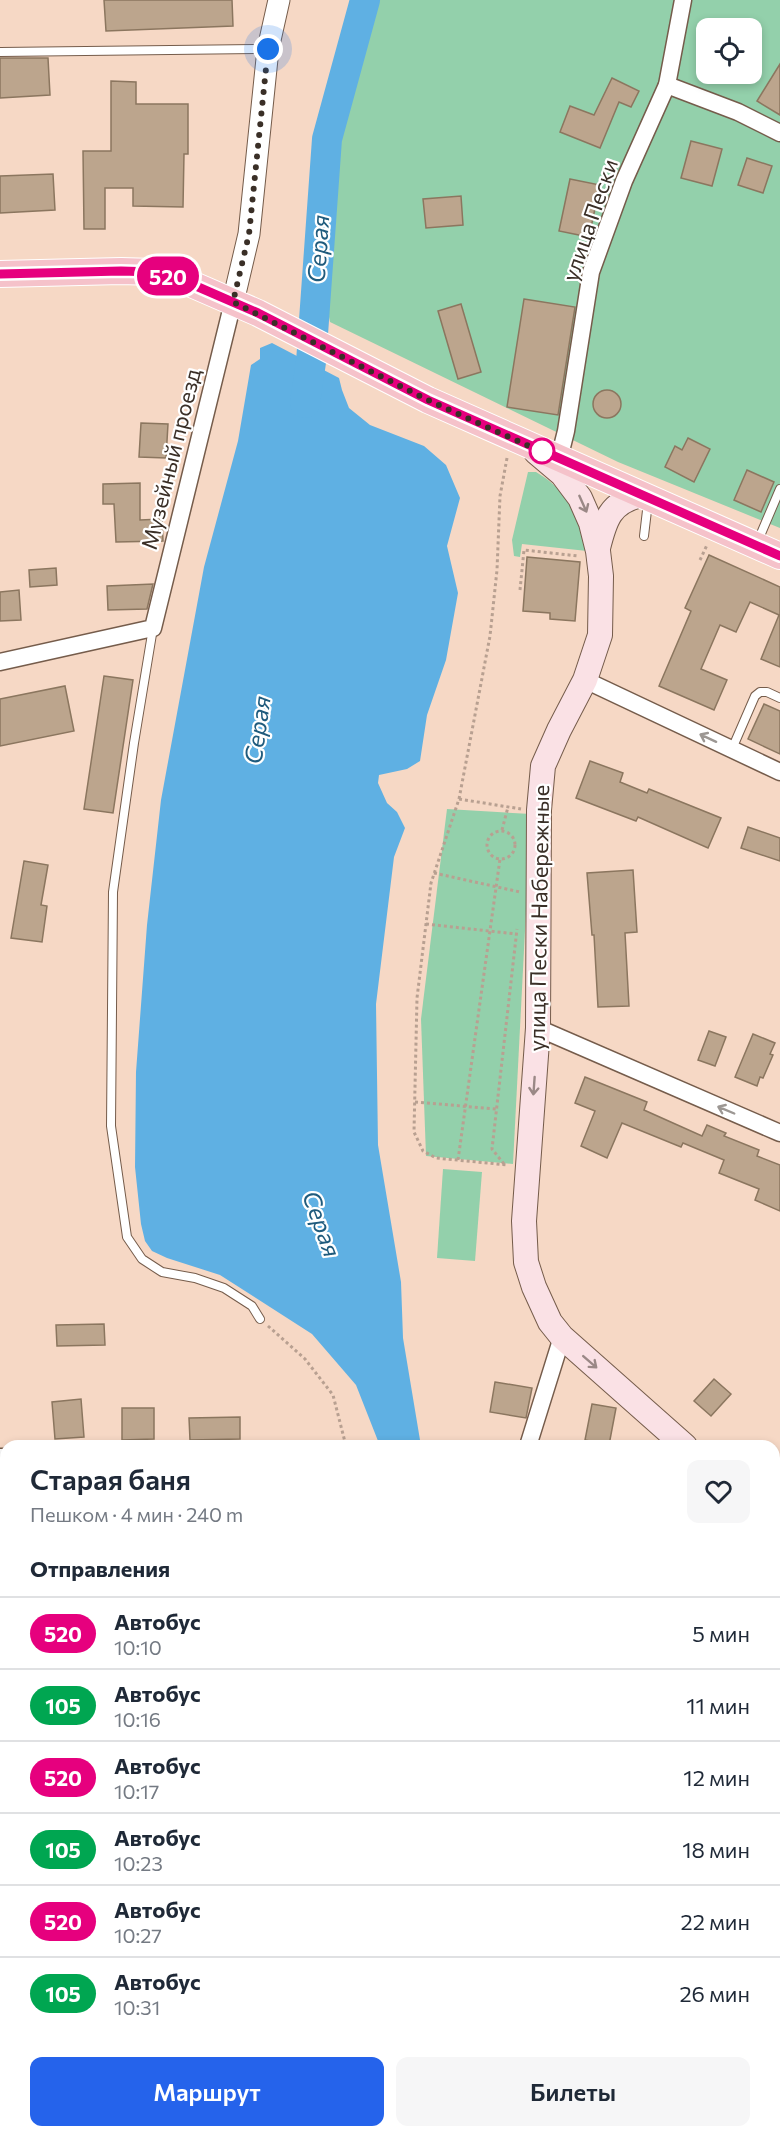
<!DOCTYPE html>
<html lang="ru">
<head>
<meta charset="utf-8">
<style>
  body { margin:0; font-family:Commissioner,sans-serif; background:#f6f6f7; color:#1f2937; height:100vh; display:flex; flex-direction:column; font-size:22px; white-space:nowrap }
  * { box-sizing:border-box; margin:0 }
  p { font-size:20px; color:#747a83 }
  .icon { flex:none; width:33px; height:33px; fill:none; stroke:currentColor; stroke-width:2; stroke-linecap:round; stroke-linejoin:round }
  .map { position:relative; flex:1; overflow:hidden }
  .sheet { position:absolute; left:0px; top:1440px; width:780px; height:698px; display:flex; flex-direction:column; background:#fff; border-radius:18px 18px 0 0; box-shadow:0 3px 9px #0003 }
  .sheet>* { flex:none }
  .badge { padding:0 12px; border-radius:20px; font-size:21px; line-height:39px }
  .tools { position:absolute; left:696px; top:18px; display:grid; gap:12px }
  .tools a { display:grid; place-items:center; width:66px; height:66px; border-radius:12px; background:#fff; box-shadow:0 3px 9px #0003; font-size:30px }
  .you { position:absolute; width:30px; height:30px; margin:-15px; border:4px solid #fff; border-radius:50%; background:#1a73e8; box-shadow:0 0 0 9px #1a73e833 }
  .map>.badge { position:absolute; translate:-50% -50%; box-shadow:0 0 0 3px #fff }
  h2 { padding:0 30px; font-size:22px; line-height:54px }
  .round { display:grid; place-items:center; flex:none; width:63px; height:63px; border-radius:12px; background:#f6f6f7 }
  .headline { display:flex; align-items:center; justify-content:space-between; height:102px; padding:0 30px }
  h1 { font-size:28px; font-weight:600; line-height:45px }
  .action { display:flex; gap:12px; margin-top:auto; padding:12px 30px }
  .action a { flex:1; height:69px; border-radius:12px; background:#2563eb; color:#fff; font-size:24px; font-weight:600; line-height:69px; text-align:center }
  .action a+a { background:#f6f6f7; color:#1f2937 }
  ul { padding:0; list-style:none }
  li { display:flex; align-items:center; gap:18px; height:72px; padding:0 30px; border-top:2px solid #e0e1e3 }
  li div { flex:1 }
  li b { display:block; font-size:22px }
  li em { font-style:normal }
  li .badge { min-width:66px; font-weight:700; text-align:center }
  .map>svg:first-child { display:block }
  .green { fill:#93d0ab; fill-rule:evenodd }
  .water { fill:#5fb0e3 }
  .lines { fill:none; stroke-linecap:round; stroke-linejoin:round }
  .stream { stroke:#5fb0e3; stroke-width:5 }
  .river { stroke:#5fb0e3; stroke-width:30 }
  .building { fill:#bca58d; stroke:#8b765f; stroke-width:1.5 }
  .service-casing { stroke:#755c4b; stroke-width:10 }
  .minor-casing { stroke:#755c4b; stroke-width:19 }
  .tertiary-casing { stroke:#755c4b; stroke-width:23 }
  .secondary-casing { stroke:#755c4b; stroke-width:26 }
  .primary-casing { stroke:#fff; stroke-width:28 }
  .path { stroke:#b8a091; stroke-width:3; stroke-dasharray:3 3; stroke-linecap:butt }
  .service { stroke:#fff; stroke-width:8 }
  .minor { stroke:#fff; stroke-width:16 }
  .tertiary { stroke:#fff; stroke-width:21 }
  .secondary { stroke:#fae1e5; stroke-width:24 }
  .primary { stroke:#f5c2ca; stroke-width:26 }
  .oneway { stroke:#9a8886 }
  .oneway2 { stroke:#9c9793 }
  .line-casing { stroke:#fff; stroke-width:14 }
  .line { stroke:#e6007e; stroke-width:9 }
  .walk { stroke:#3a2f27; stroke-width:6; stroke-dasharray:0 10.8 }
  .stop-dot { fill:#fff; stroke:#e6007e; stroke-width:3 }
  .labels { text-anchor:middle; stroke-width:4.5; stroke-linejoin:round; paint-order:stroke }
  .street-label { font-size:22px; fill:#3a2f27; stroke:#fff }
  .water-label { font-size:24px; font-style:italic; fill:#1f5b7d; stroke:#fff }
</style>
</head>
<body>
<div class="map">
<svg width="780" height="2137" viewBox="0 0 780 2137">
  <rect width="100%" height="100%" fill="#f6d8c5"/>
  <g class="green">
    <path d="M374,0h406v528l-162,-66 -288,-140 -12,-61 32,-173zM706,28h46v46h-46z"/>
    <path d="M528,472h8c32,18 42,45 51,79l-65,-7 -2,13 -6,-1 -2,-16z"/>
    <polygon points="447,809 531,814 513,1164 426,1156 421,1019"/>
    <polygon points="443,1169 482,1172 475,1261 437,1258"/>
  </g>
  <g class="water">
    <polygon points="272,343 339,378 342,390 349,408 370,425 424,446 446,465 460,498 447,546 458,593 446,660 427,715 420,761 407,769 379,775 378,783 387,803 397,812 405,828 394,857 376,1004 378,1145 401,1282 403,1338 421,1446 380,1446 356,1385 312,1334 220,1275 167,1258 152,1251 145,1241 141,1224 135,1167 136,1072 147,925 161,800 204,567 238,441 251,365 260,359 260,348"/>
    <polygon points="6,1849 6,1902 0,1902 0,1850"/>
  </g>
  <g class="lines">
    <polyline class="stream" points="100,2132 108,2135 116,2132"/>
    <polyline class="river" points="305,403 311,362 327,139 365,0"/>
  </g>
  <g class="building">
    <polygon points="104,0 232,0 233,26 106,31"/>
    <polygon points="0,58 48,58 50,95 0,98"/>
    <polygon points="780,64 780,115 757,101"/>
    <polygon points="612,78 639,91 631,107 619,102 600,148 560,132 570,106 594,115"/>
    <polygon points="111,81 136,82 136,104 188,104 188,154 184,154 183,207 133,206 133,188 105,188 105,229 84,229 83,151 111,151"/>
    <polygon points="691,141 722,149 712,186 681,178"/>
    <polygon points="747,158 772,166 763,193 738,185"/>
    <polygon points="53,174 55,210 0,213 0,176"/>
    <polygon points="570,179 600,185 589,237 559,231"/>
    <polygon points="461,196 463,225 426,228 423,199"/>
    <polygon points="524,299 575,307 558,415 507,407"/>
    <polygon points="461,304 481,372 458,379 438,311"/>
    <circle cx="607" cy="404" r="14"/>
    <polygon points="141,423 168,424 166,458 139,457"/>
    <polygon points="688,438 710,449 694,482 665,467 675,446 682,450"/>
    <polygon points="747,470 774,482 761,512 734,500"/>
    <polygon points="140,483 140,520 162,519 163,541 116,542 114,504 103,504 103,484"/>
    <polygon points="709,555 780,587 780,667 761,659 779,615 750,602 736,632 720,625 701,669 727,680 714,710 659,686 691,611 685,608"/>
    <polygon points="527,557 580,562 575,621 550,619 550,613 523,611"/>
    <polygon points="56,568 57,585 30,587 29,570"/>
    <polygon points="153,584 147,609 108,610 107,586"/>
    <polygon points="19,590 21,620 0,621 0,592"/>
    <polygon points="104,676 133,680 113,813 84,809"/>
    <polygon points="65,686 74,731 0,746 0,699"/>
    <polygon points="764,704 780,711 780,754 748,739"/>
    <polygon points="590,761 623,773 620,782 647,793 649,789 721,818 708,848 638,817 636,821 576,798"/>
    <polygon points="748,827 780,838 780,861 741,848"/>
    <polygon points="24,861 48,865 41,905 47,906 42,942 11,938"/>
    <polygon points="633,870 637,932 625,933 629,1006 598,1007 594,935 592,935 587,873"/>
    <polygon points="709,1031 726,1037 715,1066 698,1060"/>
    <polygon points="753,1034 775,1043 770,1054 773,1055 763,1078 760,1077 757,1086 735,1077"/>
    <polygon points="585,1077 647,1102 644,1110 702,1136 707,1125 726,1133 724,1136 759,1150 757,1156 780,1165 780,1211 755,1200 759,1189 719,1173 724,1160 683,1143 681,1147 622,1123 607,1158 581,1146 595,1111 575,1103"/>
    <polygon points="104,1324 105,1345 57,1346 56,1325"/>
    <polygon points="714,1379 731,1394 711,1416 694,1401"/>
    <polygon points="495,1382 532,1388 526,1418 490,1412"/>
    <polygon points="81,1399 84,1437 55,1439 52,1402"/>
    <polygon points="592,1404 616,1408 609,1445 585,1440"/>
    <polygon points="122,1408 154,1408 154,1439 122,1440"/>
    <polygon points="240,1417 240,1439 190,1440 189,1418"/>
  </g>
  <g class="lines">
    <defs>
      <g id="service">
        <polyline points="0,52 267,49"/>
        <polyline points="644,536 648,502"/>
        <polyline points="757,543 780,489"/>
        <polyline points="153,628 134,743 113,892 111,1126 127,1237 142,1259 162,1272 195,1278 224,1288 252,1306 260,1319"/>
        <polyline points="732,749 755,696 760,692 767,692 780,698"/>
      </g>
      <g id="minor">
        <polyline points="667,85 738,112 780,133"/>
        <polyline points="559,459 566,431 591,272 624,181 667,85 683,0"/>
        <polyline points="0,662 153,628 233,302"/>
        <polyline points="585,680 780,772"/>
        <polyline points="538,1028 780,1133"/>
        <polyline points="528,1446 562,1337"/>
        <polyline points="0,1457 6,1457"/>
        <polyline points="774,1614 780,1603"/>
        <polyline points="0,1694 6,1695"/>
      </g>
      <polyline id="tertiary" points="233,302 249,234 268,49 279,0"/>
      <g id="secondary">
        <polyline points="536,452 562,474 580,498 591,523 598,551 601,576 600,635 585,680 559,730 543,766 539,810 538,1028 524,1221 526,1262 534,1287 550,1322 562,1337 685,1446"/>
        <path d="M598,548c7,-28 12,-46 43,-53"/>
        <polyline points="774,1524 780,1530"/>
      </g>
      <polyline id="primary" points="0,274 121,271 154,272 189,283 258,313 428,400 780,556"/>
    </defs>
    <use href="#service" class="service-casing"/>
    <use href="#minor" class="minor-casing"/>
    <use href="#tertiary" class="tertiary-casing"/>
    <use href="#secondary" class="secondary-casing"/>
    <use href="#primary" class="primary-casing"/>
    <g class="path">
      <polyline points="507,458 500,496 497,570 490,636 459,799 431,883 417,998 414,1132 423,1151 436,1158 508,1165"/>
      <polyline points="700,560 707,545"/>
      <polyline points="520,590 524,550 578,556"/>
      <polyline points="459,799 521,809"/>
      <polyline points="502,830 508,807"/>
      <circle cx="501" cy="845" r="14"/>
      <polyline points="434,873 520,892"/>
      <polyline points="426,924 516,934"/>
      <polyline points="415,1102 496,1109"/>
      <polyline points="458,1160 500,859"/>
      <polyline points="504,1164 492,1149 517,929"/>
      <polyline points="268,1326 305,1359 333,1395 346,1446"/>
      <polyline points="748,2137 751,2132"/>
    </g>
    <use href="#service" class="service"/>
    <use href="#minor" class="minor"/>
    <use href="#tertiary" class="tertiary"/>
    <use href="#secondary" class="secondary"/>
    <use href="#primary" class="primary"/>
  </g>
  <defs><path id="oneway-shaft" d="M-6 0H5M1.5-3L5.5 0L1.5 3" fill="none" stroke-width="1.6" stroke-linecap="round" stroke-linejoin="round" transform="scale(1.5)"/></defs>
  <g class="oneway">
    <use href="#oneway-shaft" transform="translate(583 504) rotate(66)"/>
    <use href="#oneway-shaft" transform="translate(534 1086) rotate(94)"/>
    <use href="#oneway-shaft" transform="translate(590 1362) rotate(41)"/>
  </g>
  <g class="oneway2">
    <use href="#oneway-shaft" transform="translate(708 738) rotate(-155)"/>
    <use href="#oneway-shaft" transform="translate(726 1110) rotate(-157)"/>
  </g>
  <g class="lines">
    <defs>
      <polyline id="line" points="0,274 121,271 154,272 189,283 258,313 428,400 780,556"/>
    </defs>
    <use href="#line" class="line-casing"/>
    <use href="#line" class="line"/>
    <polyline class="walk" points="268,49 249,234 233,302 428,400 544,453 542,451"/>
  </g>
  <circle class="stop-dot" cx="542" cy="451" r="12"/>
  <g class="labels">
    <g class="street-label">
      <text transform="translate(590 220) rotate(-71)" y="8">улица Пески</text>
      <text transform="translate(171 459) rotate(-76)" y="8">Музейный проезд</text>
      <text transform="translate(539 918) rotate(-89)" y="8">улица Пески Набережные</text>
    </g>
    <g class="water-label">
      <text transform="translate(319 249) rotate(-86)" y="8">Серая</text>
      <text transform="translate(258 730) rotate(-82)" y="8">Серая</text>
      <text transform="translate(321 1224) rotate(70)" y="8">Серая</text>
    </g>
  </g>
</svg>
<div class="tools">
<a><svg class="icon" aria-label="locate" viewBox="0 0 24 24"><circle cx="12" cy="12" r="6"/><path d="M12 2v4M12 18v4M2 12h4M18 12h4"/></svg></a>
</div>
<div class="you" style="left:268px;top:49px"></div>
<b class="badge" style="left:168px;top:276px;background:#e6007e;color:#fff">520</b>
<section class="sheet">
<div class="headline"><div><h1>Старая баня</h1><p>Пешком · 4 мин · 240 m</p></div><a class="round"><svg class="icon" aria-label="heart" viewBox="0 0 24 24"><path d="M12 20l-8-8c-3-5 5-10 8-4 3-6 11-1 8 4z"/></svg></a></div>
<h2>Отправления</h2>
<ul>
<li><span class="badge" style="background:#e6007e;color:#fff">520</span><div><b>Автобус</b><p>10:10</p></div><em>5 мин</em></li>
<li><span class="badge" style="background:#00a651;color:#fff">105</span><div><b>Автобус</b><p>10:16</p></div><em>11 мин</em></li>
<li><span class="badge" style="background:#e6007e;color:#fff">520</span><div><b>Автобус</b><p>10:17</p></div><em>12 мин</em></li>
<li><span class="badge" style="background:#00a651;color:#fff">105</span><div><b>Автобус</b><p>10:23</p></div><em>18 мин</em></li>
<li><span class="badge" style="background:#e6007e;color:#fff">520</span><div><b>Автобус</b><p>10:27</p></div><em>22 мин</em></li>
<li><span class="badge" style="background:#00a651;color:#fff">105</span><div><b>Автобус</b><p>10:31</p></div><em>26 мин</em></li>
</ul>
<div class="action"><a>Маршрут</a><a>Билеты</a></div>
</section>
</div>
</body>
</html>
